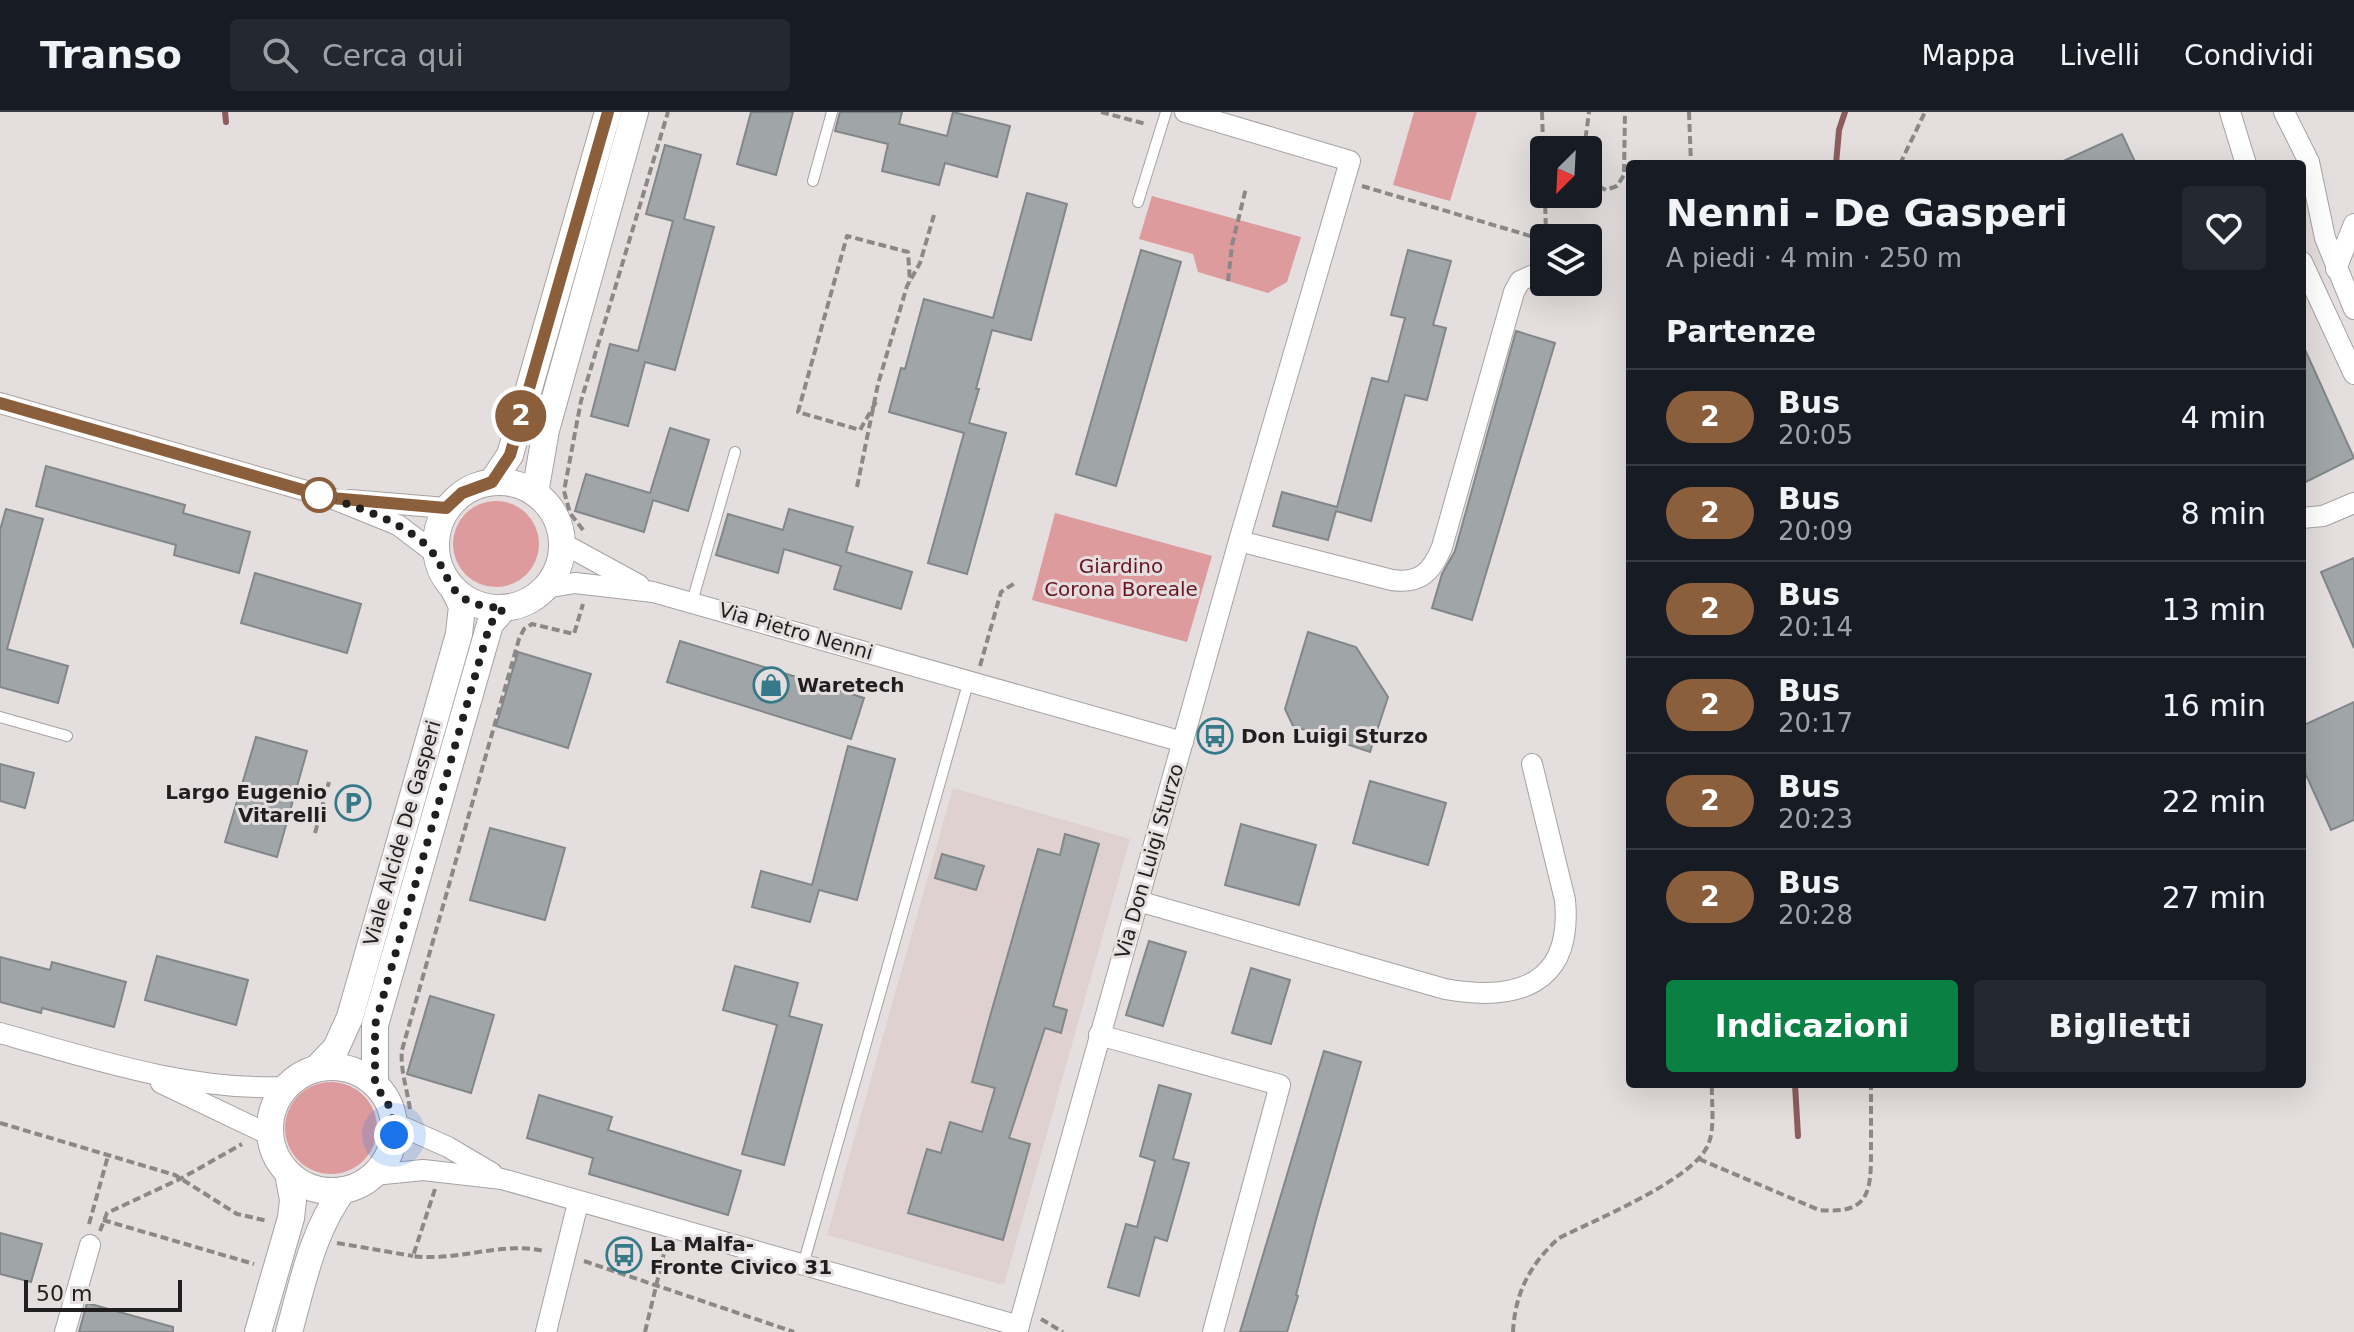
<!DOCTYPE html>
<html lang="it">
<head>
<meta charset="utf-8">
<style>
  body { margin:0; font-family:"DejaVu Sans",sans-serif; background:#242831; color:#f1f3f6; height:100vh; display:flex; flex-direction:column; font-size:30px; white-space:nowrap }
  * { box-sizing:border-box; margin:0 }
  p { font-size:26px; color:#9ea1a6 }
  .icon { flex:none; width:44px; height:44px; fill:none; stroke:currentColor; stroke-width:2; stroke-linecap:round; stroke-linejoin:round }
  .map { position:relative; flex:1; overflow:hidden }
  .sheet { position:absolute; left:1626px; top:48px; width:680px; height:928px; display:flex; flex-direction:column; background:#171b24; border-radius:8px; box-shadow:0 8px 32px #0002 }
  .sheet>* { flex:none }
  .badge { padding:0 16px; border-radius:26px; font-size:28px; line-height:52px }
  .needle { width:52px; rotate:204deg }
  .tools { position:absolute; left:1530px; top:24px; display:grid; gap:16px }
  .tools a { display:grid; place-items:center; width:72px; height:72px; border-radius:8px; background:#171b24; box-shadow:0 8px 32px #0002; font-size:40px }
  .scale { position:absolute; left:24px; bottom:20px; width:158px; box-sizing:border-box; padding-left:8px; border:4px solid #201e1e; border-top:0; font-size:22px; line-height:28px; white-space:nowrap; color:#201e1e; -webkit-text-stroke:6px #e4dede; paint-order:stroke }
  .you { position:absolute; width:40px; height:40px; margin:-20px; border:6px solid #fff; border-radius:50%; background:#1a73e8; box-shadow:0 0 0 12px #1a73e833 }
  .map>.badge { position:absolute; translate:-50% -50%; box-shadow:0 0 0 4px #fff }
  h2 { padding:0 40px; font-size:30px; line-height:72px }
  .round { display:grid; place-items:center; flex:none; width:84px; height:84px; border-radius:8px; background:#242831 }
  .headline { display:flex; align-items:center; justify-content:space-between; height:136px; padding:0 40px }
  h1 { font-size:38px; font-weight:800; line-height:60px }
  .primary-button { display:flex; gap:16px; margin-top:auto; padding:16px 40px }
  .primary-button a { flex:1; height:92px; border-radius:8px; background:#0b8043; color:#fff; font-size:32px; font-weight:800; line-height:92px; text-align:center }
  .primary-button a+a { background:#242831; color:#f1f3f6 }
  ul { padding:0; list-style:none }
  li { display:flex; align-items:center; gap:24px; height:96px; padding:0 40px; border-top:2px solid #363941 }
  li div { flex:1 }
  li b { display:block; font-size:30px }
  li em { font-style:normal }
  li .badge { min-width:88px; font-weight:700; text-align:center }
  header { display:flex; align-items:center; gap:48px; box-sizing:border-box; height:112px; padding:0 40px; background:#171b24; border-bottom:2px solid #363941 }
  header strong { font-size:38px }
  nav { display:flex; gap:44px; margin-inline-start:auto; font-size:28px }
  .search { width:560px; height:72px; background:#242831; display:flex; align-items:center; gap:20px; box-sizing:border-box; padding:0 28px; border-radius:8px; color:#9ea1a6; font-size:30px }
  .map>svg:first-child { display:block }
  .built { fill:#e0d1d1 }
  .green { fill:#de9b9d }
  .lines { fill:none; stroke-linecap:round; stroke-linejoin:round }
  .stream { stroke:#8d5c5e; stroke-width:6 }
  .building { fill:#a0a5a7; stroke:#828789; stroke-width:2 }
  .service-casing { stroke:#a7a2a2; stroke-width:12 }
  .minor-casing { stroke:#a7a2a2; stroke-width:22 }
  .tertiary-casing { stroke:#a7a2a2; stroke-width:28 }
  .path { stroke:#8c8888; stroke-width:4; stroke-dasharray:8 4; stroke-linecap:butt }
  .service { stroke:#fff; stroke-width:10 }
  .minor { stroke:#fff; stroke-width:20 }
  .tertiary { stroke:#fff; stroke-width:26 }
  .line-casing { stroke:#fff; stroke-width:18 }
  .line { stroke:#8b5e3c; stroke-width:12 }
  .walk { stroke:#201e1e; stroke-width:8; stroke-dasharray:0 14.4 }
  .stop-dot { fill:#fff; stroke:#8b5e3c; stroke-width:4 }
  .labels { text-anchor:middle; stroke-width:6; stroke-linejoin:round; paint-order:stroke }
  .park-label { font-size:20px; fill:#691322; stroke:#e4dede }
  .street-label { font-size:20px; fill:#201e1e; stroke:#e4dede }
  .poi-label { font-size:20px; font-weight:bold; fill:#201e1e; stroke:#e4dede; text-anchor:start }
</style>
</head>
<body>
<header>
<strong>Transo</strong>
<div class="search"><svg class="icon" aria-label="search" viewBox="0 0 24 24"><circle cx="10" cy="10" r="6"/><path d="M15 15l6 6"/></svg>Cerca qui</div>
<nav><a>Mappa</a><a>Livelli</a><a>Condividi</a></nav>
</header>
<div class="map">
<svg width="2354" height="1220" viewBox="0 0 2354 1220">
  <rect width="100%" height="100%" fill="#e4dede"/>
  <polygon class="built" points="953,676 1130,727 1004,1173 827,1123"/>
  <g class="green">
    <polygon points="1414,0 1477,0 1450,89 1393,73"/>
    <polygon points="1152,84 1301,125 1287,170 1268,181 1198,160 1193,142 1139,127"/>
    <circle cx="496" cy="432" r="43"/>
    <polygon points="1055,401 1212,444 1187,530 1032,488"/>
    <circle cx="331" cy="1016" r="46"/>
  </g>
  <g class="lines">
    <g class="stream">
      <polyline points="225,0 226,10"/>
      <polyline points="1836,52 1839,18 1845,0"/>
      <polyline points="1795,972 1798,1024"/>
    </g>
  </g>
  <g class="building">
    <polygon points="751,0 793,0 776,63 737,52"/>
    <polygon points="840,0 902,0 899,12 947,24 953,0 1010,14 997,65 945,51 939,73 882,59 888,32 835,19"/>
    <polygon points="2122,22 2136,52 2057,52"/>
    <polygon points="665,33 701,43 684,107 714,115 675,258 645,250 628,314 591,304 610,232 638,239 673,109 646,102"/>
    <polygon points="1027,81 1067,92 1031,228 992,218 976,277 979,277 969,311 1006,321 967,462 928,451 964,321 889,300 901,256 905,257 924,187 993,206"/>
    <polygon points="1141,138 1181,150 1116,374 1076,362"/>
    <polygon points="1408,138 1451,149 1433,213 1446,216 1427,288 1405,283 1371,409 1336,399 1328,428 1273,414 1282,380 1337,395 1372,266 1388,270 1405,206 1391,203"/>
    <polygon points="1516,219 1555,231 1472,508 1432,496 1442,462 1455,439"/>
    <polygon points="2302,231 2354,346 2302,372"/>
    <polygon points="670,316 709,328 688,399 653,388 644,420 575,399 586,362 650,381"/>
    <polygon points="46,354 185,393 183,401 250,420 239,461 174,443 176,433 36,394"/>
    <polygon points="6,397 43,407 7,537 68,554 58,591 0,575 0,418"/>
    <polygon points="789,397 853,415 846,440 912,460 901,497 834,477 841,454 784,437 778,461 716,443 728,402 783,418"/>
    <polygon points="2354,446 2354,536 2321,460"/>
    <polygon points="255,461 361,492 347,541 241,511"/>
    <polygon points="1308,520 1356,535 1388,585 1370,640 1293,614 1285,597"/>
    <polygon points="680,529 864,586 851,627 667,570"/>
    <polygon points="518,540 591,562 568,636 496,614"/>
    <polygon points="2354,590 2354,708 2331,718 2302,654 2302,614"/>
    <polygon points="256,625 307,639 277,745 225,730"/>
    <polygon points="848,634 895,647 857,788 819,778 810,810 752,795 761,759 812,773"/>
    <polygon points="0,652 34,661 25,696 0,689"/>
    <polygon points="1370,669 1446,691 1428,753 1353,731"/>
    <polygon points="1241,712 1316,733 1299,793 1225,773"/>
    <polygon points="490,716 565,736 545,808 470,788"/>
    <polygon points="1065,722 1099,732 1053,894 1067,898 1061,921 1045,916 1009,1026 1030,1032 1003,1128 908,1101 927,1037 941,1041 950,1010 982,1020 995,976 972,970 991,901 1038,737 1060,743"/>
    <polygon points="942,742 984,754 976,778 935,766"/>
    <polygon points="1149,829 1186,840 1163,914 1126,903"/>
    <polygon points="157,844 248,868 236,913 145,888"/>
    <polygon points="0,845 50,858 52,850 126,870 114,915 42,896 41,901 0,890"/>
    <polygon points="735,854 798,871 789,904 822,913 784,1053 742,1042 777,913 723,898"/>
    <polygon points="1251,856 1290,868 1271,932 1232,921"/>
    <polygon points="430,884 494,903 471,981 407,962"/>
    <polygon points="1324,939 1361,950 1317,1104 1296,1183 1298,1184 1287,1220 1240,1220"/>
    <polygon points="1159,973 1191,982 1173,1047 1189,1051 1167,1129 1155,1125 1139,1184 1108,1175 1126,1112 1137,1115 1155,1049 1140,1044"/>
    <polygon points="539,983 612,1005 608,1018 741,1059 728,1103 589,1062 593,1046 527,1026"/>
    <polygon points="0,1121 42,1132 31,1170 0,1162"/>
    <polygon points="87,1191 173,1215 173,1220 79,1220"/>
  </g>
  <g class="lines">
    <defs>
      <g id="service">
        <polyline points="813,69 832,0"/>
        <polyline points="1138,90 1166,0"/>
        <polyline points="692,490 735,340"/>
        <polyline points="0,605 67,624"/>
        <polyline points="803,1153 969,568"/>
      </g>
      <g id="minor">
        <polyline points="2230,0 2246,52"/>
        <polyline points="2284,0 2309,50 2325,126 2354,197"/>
        <polyline points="2302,150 2354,262"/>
        <polyline points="2336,157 2354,112"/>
        <polyline points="0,291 331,386 398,413 436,442"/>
        <polyline points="350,388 446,396"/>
        <polyline points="2302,406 2323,404 2354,391"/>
        <path d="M1239,429l153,39c28,4 40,-8 50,-33l72,-255 6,-11 11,-5"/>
        <polyline points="562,431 639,473"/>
        <polyline points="545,476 575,471 653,480 1183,630"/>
        <path d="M1138,789l307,88c72,13 128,-4 120,-89l-33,-136"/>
        <path d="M0,921c93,26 188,58 286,54"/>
        <polyline points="1099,923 1280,973 1213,1220"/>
        <polyline points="161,971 270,1023"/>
        <polyline points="394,1011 448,1035 492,1061"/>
        <polyline points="374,1063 423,1058 502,1067 1019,1214"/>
        <polyline points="65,1220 90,1133"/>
        <polyline points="546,1220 578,1091"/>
        <polyline points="1017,1220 1239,429 1350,49 1185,0"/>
      </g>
      <g id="tertiary">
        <circle cx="499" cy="433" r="63"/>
        <polyline points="492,370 510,343 608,0"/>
        <polyline points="535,381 546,318 635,0"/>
        <circle cx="332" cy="1017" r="62"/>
        <polyline points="317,956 336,936 350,905 459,522 462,494 454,478"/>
        <polyline points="375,972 375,913 490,512 504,496"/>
        <polyline points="258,1220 291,1106 293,1088 288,1061"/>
        <path d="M289,1220c14,-50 23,-100 54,-142"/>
      </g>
    </defs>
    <use href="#service" class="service-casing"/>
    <use href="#minor" class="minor-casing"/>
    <use href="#tertiary" class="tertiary-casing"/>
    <g class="path">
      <polyline points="1101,0 1146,12"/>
      <polyline points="1542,0 1544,61"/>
      <polyline points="1689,0 1691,52"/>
      <polyline points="1584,38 1589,0"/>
      <polyline points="1900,52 1925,0"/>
      <polyline points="1588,69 1606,78 1617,74 1624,63 1625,0"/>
      <polyline points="1362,74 1544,128"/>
      <polyline points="1545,82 1546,126"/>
      <polyline points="1228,169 1232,133 1246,76"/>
      <polyline points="876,290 860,318 798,300 847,124 908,140 910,170"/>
      <polyline points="857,375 878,272 907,174 920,151 934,103"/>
      <polyline points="583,418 570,401 564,379 581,289 668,0"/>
      <polyline points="980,554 1001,480 1015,471"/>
      <polyline points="315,721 329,670"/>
      <path d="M410,997c-3,-20 -10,-40 -8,-59l117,-411 5,-10 8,-5 42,10 9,-30"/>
      <polyline points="0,1011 175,1063 237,1102 268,1109"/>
      <path d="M1699,1047l120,51c52,5 52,-20 52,-62 0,-22 0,-43 0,-64"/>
      <path d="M435,1077l-22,67c44,6 88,-15 131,-5"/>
      <polyline points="103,1108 254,1152"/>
      <polyline points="89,1112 108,1044"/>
      <polyline points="100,1119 107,1101 182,1066 242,1032"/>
      <polyline points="337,1131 413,1144"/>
      <polyline points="584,1149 794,1220"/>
      <polyline points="1041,1207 1063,1220"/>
      <polyline points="645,1220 666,1133"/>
      <path d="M1513,1220c2,-39 17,-68 46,-94 36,-18 131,-57 148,-91 9,-17 4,-45 5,-63"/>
    </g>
    <use href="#service" class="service"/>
    <use href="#minor" class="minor"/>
    <use href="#tertiary" class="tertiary"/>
  </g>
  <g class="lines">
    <defs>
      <polyline id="line" points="0,291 331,386 446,396 462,381 492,370 510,343 608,0"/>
    </defs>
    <use href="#line" class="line-casing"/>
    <use href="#line" class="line"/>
    <path class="walk" d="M319,383c33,10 74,23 101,45 36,28 17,66 84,68l-14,16 -115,401v59l16,25 3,26"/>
  </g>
  <defs>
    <symbol id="shop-ring" viewBox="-11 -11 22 22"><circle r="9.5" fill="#e4dede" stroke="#367989" stroke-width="1.5"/><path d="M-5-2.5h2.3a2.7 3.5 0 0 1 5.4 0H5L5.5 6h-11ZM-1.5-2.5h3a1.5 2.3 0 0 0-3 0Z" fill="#367989"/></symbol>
    <symbol id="bus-ring" viewBox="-11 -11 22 22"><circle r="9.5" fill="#e4dede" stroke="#367989" stroke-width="1.5"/><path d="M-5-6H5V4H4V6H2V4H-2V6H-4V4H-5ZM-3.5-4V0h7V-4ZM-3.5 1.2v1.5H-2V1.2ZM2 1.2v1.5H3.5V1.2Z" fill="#367989"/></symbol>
    <symbol id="parking-ring" viewBox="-11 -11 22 22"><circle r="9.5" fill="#e4dede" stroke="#367989" stroke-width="1.5"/><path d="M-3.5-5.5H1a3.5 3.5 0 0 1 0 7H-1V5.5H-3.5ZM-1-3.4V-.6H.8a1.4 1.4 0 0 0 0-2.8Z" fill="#367989"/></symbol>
  </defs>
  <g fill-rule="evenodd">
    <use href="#shop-ring" x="751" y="553" width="40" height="40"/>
    <use href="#bus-ring" x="1195" y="604" width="40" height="40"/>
    <use href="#parking-ring" x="333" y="671" width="40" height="40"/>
    <use href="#bus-ring" x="604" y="1123" width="40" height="40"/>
  </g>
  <circle class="stop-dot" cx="319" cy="383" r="16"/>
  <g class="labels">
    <g class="park-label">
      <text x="1121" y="461">Giardino<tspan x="1121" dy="23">Corona Boreale</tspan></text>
    </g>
    <g class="street-label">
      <text transform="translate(796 519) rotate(16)" y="7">Via Pietro Nenni</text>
      <text transform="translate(402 721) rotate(-74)" y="7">Viale Alcide De Gasperi</text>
      <text transform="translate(1149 749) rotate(-74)" y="7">Via Don Luigi Sturzo</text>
    </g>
    <g class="poi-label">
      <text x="797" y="580">Waretech</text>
      <text x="1241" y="631">Don Luigi Sturzo</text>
      <text x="327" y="687" text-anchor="end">Largo Eugenio<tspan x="327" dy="23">Vitarelli</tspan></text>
      <text x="650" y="1139">La Malfa-<tspan x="650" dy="23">Fronte Civico 31</tspan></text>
    </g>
  </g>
</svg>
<div class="tools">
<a><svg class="needle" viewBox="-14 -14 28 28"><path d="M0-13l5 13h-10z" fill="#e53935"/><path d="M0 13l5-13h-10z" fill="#9ea1a6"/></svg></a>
<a><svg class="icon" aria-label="layers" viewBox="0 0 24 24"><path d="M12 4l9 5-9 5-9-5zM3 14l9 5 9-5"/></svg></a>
</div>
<div class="scale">50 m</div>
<div class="you" style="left:394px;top:1023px"></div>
<b class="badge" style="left:521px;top:304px;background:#8b5e3c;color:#fff">2</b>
<section class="sheet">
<div class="headline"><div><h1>Nenni - De Gasperi</h1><p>A piedi · 4 min · 250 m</p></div><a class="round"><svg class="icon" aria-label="heart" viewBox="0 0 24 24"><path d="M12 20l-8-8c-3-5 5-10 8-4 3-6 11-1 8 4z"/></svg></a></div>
<h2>Partenze</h2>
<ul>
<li><span class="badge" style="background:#8b5e3c;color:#fff">2</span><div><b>Bus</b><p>20:05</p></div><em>4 min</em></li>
<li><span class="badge" style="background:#8b5e3c;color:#fff">2</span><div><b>Bus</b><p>20:09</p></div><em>8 min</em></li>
<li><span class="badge" style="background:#8b5e3c;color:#fff">2</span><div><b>Bus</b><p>20:14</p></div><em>13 min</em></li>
<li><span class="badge" style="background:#8b5e3c;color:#fff">2</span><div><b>Bus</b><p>20:17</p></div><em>16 min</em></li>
<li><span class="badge" style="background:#8b5e3c;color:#fff">2</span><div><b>Bus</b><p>20:23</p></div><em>22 min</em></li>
<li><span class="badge" style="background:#8b5e3c;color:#fff">2</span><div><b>Bus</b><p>20:28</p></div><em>27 min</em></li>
</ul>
<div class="primary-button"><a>Indicazioni</a><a>Biglietti</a></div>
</section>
</div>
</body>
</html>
